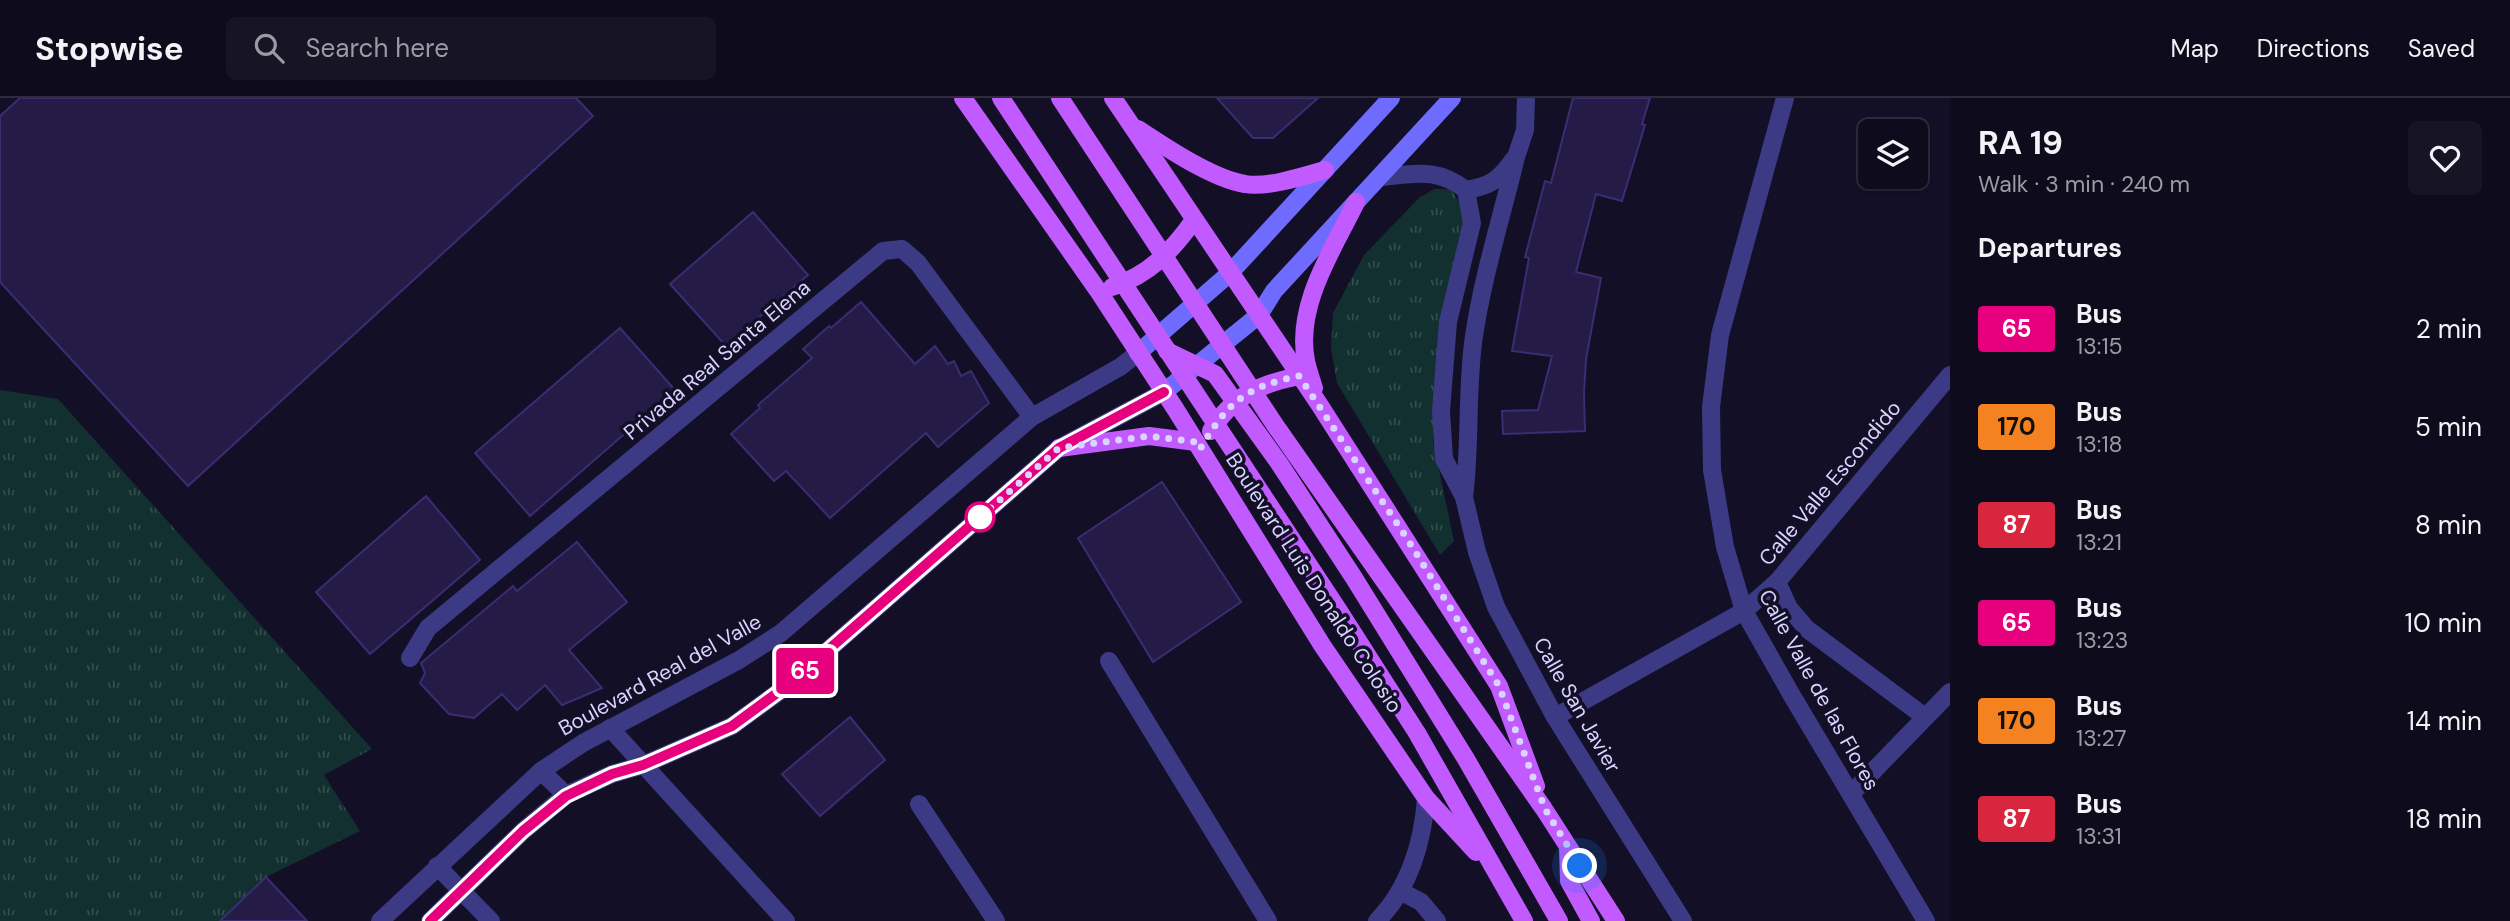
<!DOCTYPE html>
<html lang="en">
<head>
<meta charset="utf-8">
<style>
  body { margin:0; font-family:"DM Sans",sans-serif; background:#171425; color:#f1f3f6; height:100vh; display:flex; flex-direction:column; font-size:26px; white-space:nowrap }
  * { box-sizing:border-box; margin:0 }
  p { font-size:23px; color:#9b9ba3 }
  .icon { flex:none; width:38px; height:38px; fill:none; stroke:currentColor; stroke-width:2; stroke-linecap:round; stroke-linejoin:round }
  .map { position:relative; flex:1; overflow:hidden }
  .drawer { display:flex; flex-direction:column; background:#0e0b1c; width:560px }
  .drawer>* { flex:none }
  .badge { padding:0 14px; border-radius:5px; font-size:24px; line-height:46px }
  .fabs { position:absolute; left:1858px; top:21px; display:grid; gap:14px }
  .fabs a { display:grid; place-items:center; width:70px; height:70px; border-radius:10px; background:#0e0b1c; box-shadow:0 2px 5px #0004,0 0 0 2px #2e2b3b; font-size:35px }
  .you { position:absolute; width:35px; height:35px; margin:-18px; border:5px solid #fff; border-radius:50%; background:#1a73e8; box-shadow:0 0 0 10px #1a73e833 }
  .map>.badge { position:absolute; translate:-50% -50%; box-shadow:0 0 0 4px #fff }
  h2 { padding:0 28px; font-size:26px; line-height:63px }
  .round { display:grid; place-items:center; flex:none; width:74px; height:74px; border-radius:10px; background:#171425 }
  .head { display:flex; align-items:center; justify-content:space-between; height:119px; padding:0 28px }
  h1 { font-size:33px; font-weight:700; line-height:52px }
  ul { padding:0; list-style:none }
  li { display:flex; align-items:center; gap:21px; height:98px; padding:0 28px }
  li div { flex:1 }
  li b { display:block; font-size:26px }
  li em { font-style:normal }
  li .badge { min-width:77px; font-weight:700; text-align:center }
  header { display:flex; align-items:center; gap:42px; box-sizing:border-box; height:98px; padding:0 35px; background:#0e0b1c; border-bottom:2px solid #2e2b3b }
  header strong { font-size:33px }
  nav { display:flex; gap:38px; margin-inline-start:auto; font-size:24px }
  .search { width:490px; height:63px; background:#171425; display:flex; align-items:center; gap:18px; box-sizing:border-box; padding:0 24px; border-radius:10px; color:#9b9ba3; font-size:26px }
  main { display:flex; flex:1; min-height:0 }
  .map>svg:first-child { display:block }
  .grass { fill:url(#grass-tufts) }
  .building { fill:#241b47; stroke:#3b2d73; stroke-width:2 }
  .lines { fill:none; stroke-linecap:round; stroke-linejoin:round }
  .street { stroke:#3d3a85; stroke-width:18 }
  .secondary { stroke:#6f6bff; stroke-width:18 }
  .primary { stroke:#c25bff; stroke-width:18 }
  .line-casing { stroke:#fff; stroke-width:16 }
  .line { stroke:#e6007e; stroke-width:10 }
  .walk { stroke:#d9d4ff; stroke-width:7; stroke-dasharray:0 12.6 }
  .stop-dot { fill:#fff; stroke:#e6007e; stroke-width:3.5 }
  .labels { text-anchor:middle; stroke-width:7; stroke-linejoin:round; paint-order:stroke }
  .street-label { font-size:21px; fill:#d9d4ff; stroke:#130f26 }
</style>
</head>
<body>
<header>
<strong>Stopwise</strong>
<div class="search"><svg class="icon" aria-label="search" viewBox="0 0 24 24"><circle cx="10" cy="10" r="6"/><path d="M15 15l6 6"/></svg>Search here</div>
<nav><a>Map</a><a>Directions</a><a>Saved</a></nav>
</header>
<main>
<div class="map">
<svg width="1950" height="823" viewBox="0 0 1950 823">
  <defs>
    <pattern id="grass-tufts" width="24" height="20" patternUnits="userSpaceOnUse" patternTransform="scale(1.75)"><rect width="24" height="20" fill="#12302f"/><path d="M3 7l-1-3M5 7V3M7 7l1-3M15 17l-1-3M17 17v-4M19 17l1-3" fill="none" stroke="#344d4e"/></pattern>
  </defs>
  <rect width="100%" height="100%" fill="#130f26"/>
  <g class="grass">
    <polygon points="1434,91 1451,91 1463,111 1463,157 1433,343 1454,443 1440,457 1337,285 1331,250 1333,215 1364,157 1419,100"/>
    <polygon points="0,292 58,301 372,651 324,677 360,733 266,779 220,823 0,823"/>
  </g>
  <g class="building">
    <polygon points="20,0 576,0 593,18 188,388 0,184 0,18"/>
    <polygon points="1217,0 1318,0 1273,40 1253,40"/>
    <polygon points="1573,0 1650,0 1642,26 1645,27 1622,103 1596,96 1576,174 1601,180 1586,261 1584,295 1585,333 1503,336 1502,313 1538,312 1552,258 1512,253 1529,160 1525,159 1545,83 1551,85"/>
    <polygon points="753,114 808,177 726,248 670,186"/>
    <polygon points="861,204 915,266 935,248 948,266 954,263 961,278 971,273 989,305 938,349 926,335 830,420 786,373 774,383 731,336 760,310 758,307 812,260 803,251 829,228 831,230"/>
    <polygon points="620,230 675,292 530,418 475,355"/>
    <polygon points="1162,384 1241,504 1153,564 1078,440"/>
    <polygon points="426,398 480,462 370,556 316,494"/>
    <polygon points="577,444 627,504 569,552 602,590 562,607 545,587 517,612 502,596 474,620 449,616 420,585 425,575 421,565 513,488 517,493"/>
    <polygon points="850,619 885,662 820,718 782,676"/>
    <polygon points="266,779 307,823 220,823"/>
  </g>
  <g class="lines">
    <g class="street">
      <polyline points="1785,0 1720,237 1711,309 1712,372 1725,449 1744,513 1791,596 1926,823"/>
      <path d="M1380,79c35,-3 57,-10 86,13l6,33 -24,99 -7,89 3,48 20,38 13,55 19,55 59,110 128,204"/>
      <path d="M1466,92c25,-4 34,-11 48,-31"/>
      <path d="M1464,399c7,-54 2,-108 10,-161 9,-61 28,-120 42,-179l9,-27 1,-32"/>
      <polyline points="1777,484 1789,510 1807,531 1925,619"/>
      <polyline points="410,560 428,530 883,153 902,151 918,165 1032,319"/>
      <polyline points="1109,563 1268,823"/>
      <polyline points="1555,619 1744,513 1777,484 1950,277"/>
      <polyline points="610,630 786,823"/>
      <polyline points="541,673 566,697"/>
      <polyline points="1851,696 1950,594"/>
      <polyline points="919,706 996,823"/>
      <polyline points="437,768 491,823"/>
      <polyline points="1400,793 1421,804 1437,823"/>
      <polyline points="380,823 541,673 583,645 739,562 781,535 1032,319 1120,269 1138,255"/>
      <polyline points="430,823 523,733 566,697 612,676 643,667 732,628 788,587 1059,350 1164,294"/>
      <path d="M1377,823c32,-32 46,-79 49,-123"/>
    </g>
    <g class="secondary">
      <polyline points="1138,255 1230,175 1391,0"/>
      <polyline points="1164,294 1259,217 1274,193 1452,0"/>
    </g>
    <g class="primary">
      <polyline points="963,0 1099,194 1176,312 1322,547 1426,700 1476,754"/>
      <polyline points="1001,0 1339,513 1417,635 1524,823"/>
      <polyline points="1060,0 1275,327 1544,711 1616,823"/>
      <polyline points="1113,0 1319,306 1499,588 1536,688"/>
      <path d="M1138,31c27,18 75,50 107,55 22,4 59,-8 80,-14"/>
      <path d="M1112,189c37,-12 60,-36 82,-67"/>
      <polyline points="1167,253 1215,276 1279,365 1354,480 1466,661 1559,823"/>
      <path d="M1314,290c-3,-9 -6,-18 -8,-27 -11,-56 27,-111 50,-159"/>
      <path d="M1211,333c21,-35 49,-47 88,-55"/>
      <polyline points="1059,350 1149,338 1196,344"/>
      <polyline points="1568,749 1569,783 1591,823"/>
    </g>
  </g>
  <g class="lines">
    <defs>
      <polyline id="line" points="430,823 523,733 566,698 612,676 643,667 732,628 788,587 1059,350 1164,294"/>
    </defs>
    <use href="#line" class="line-casing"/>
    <use href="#line" class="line"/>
    <path class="walk" d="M980,419l-4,4 83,-73 90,-12 47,6 4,7c28,-47 45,-62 99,-73l107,161 93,149 46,123 35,57"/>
  </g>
  <circle class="stop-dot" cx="980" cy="419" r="14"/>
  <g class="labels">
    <g class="street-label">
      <text transform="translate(717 262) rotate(-40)" y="7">Privada Real Santa Elena</text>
      <text transform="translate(1830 385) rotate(-50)" y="7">Calle Valle Escondido</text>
      <text transform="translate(1314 485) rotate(57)" y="7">Boulevard Luis Donaldo Colosio</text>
      <text transform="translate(660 577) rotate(-29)" y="7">Boulevard Real del Valle</text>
      <text transform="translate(1819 592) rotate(61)" y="7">Calle Valle de las Flores</text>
      <text transform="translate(1577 607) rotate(60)" y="7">Calle San Javier</text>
    </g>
  </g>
</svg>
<div class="fabs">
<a><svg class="icon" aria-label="layers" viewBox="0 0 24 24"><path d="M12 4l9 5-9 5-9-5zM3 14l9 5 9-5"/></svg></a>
</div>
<div class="you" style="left:1580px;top:768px"></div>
<b class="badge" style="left:805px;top:573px;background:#e6007e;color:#fff">65</b>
</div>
<section class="drawer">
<div class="head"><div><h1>RA 19</h1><p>Walk · 3 min · 240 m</p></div><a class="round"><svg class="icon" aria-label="heart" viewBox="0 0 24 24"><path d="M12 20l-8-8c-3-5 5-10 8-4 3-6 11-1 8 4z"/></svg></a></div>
<h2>Departures</h2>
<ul>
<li><span class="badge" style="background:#e6007e;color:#fff">65</span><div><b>Bus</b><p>13:15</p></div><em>2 min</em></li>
<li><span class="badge" style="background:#f58220;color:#111">170</span><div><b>Bus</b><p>13:18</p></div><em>5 min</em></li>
<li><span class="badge" style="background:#d7263d;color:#fff">87</span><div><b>Bus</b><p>13:21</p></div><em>8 min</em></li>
<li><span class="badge" style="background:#e6007e;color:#fff">65</span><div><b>Bus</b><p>13:23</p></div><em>10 min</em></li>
<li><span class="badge" style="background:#f58220;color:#111">170</span><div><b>Bus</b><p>13:27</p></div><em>14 min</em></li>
<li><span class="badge" style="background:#d7263d;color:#fff">87</span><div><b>Bus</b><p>13:31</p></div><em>18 min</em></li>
</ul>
</section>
</main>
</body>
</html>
